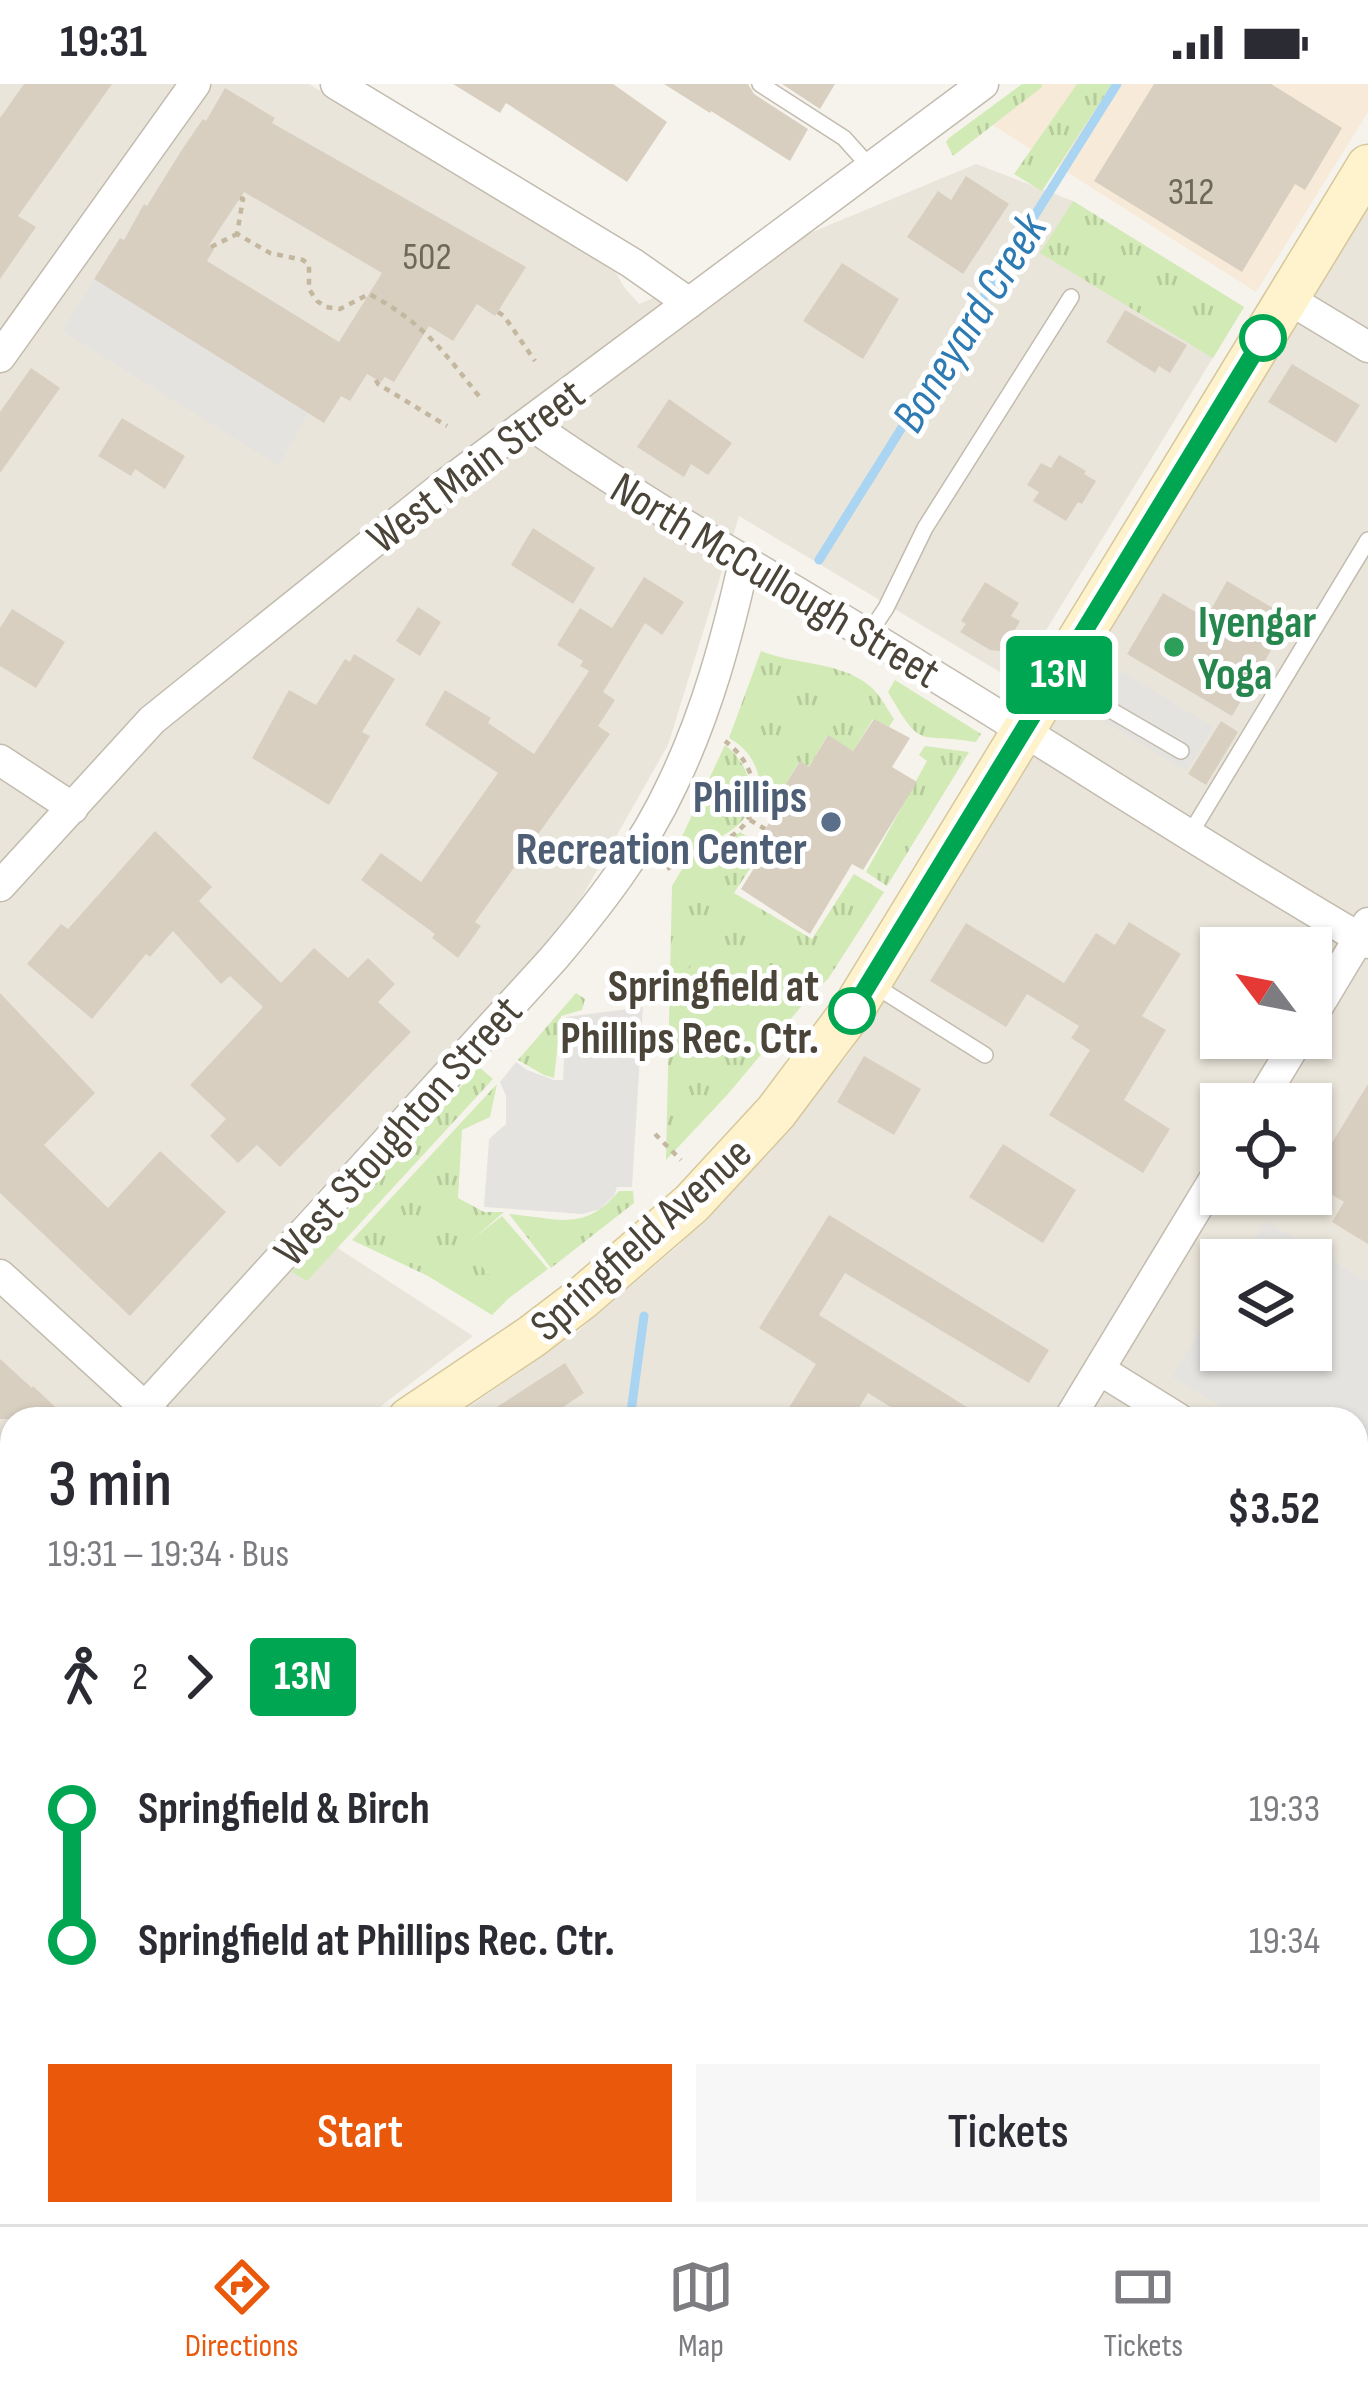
<!DOCTYPE html>
<html lang="en">
<head>
<meta charset="utf-8">
<style>
  body { margin:0; font-family:"Sofia Sans Condensed",sans-serif; background:#f7f7f7; color:#2b2b33; height:100vh; display:flex; flex-direction:column; font-size:45px; white-space:nowrap }
  * { box-sizing:border-box; margin:0 }
  p { font-size:39px; color:#7c7c81 }
  .icon { flex:none; width:66px; height:66px; fill:none; stroke:currentColor; stroke-width:2; stroke-linecap:round; stroke-linejoin:round }
  .map { position:relative; flex:1; overflow:hidden }
  .details { position:absolute; left:0px; top:1323px; width:1368px; height:819px; display:flex; flex-direction:column; background:#fff; border-radius:36px 36px 0 0; box-shadow:0 3px 9px #0004 }
  .details>* { flex:none }
  .badge { padding:0 24px; border-radius:9px; font-size:42px; line-height:78px }
  .needle { width:78px; rotate:302deg }
  .fabs { position:absolute; left:1200px; top:843px; display:grid; gap:24px }
  .fabs a { display:grid; place-items:center; width:132px; height:132px; border-radius:0px; background:#fff; box-shadow:0 3px 9px #0004; font-size:60px }
  .map>.badge { position:absolute; translate:-50% -50%; box-shadow:0 0 0 6px #fff }
  .legs { display:flex; align-items:center; gap:18px; height:132px; padding:0 48px; font-size:39px }
  .legs p { margin-inline-start:auto }
  .overview { display:flex; align-items:center; justify-content:space-between; height:204px; padding:0 48px }
  h1 { font-size:66px; font-weight:600; line-height:90px }
  .action { display:flex; gap:24px; margin-top:auto; padding:24px 48px }
  .action a { flex:1; height:138px; border-radius:0px; background:#ea580c; color:#fff; font-size:48px; font-weight:600; line-height:138px; text-align:center }
  .action a+a { background:#f7f7f7; color:#2b2b33 }
  ul { padding:0 48px; list-style:none }
  li { display:flex; align-items:center; gap:42px; height:132px; font-size:45px }
  li i { display:grid; place-items:center; width:18px; height:100%; margin:0 15px; background:currentColor }
  li i::after { content:''; width:30px; height:30px; margin:-15px; border:9px solid; border-radius:50%; background:#fff }
  li p { margin-inline-start:auto }
  li:first-child i { background:linear-gradient(#0000 50%,currentColor 0) }
  li:last-child i { background:linear-gradient(currentColor 50%,#0000 0) }
  .status { display:flex; justify-content:space-between; align-items:center; height:84px; padding:0 60px; background:#fff; direction:ltr }
  .status svg { height:33px; fill:currentColor }
  .tabs { display:flex; justify-content:space-around; align-items:center; height:168px; border-top:3px solid #e1e1e2; background:#fff; font-size:33px; color:#7c7c81 }
  .tabs a { display:grid; justify-items:center; gap:6px }
  .tabs .current { color:#ea580c }
  .map>svg:first-child { display:block }
  .residential { fill:#eae5da; fill-rule:evenodd }
  .commercial { fill:#f7ead8 }
  .grass { fill:url(#grass-tufts) }
  .park { fill:#d2eab5 }
  .parking { fill:#e5e3e0 }
  .lines { fill:none; stroke-linecap:round; stroke-linejoin:round }
  .stream { stroke:#a9d4f2; stroke-width:9 }
  .building { fill:#d8cfc1; fill-rule:evenodd }
  .lane-casing { stroke:#c2bbae; stroke-width:18 }
  .street-casing { stroke:#c2bbae; stroke-width:33 }
  .secondary-casing { stroke:#d6c79b; stroke-width:45 }
  .path { stroke:#c4b79f; stroke-width:4.5; stroke-dasharray:6 6; stroke-linecap:butt }
  .lane { stroke:#fff; stroke-width:15 }
  .street { stroke:#fff; stroke-width:30 }
  .secondary { stroke:#fff3cd; stroke-width:42 }
  .line-1-casing { stroke:#fff; stroke-width:27 }
  .line-1 { stroke:#00a651; stroke-width:18 }
  .stop-1-dot { fill:#fff; stroke:#00a651; stroke-width:6 }
  .leisure-dot { fill:#2e9e5b; stroke:#fff; stroke-width:4.5 }
  .service-dot { fill:#5c6f8a; stroke:#fff; stroke-width:4.5 }
  .labels { text-anchor:middle; stroke-width:10; stroke-linejoin:round; paint-order:stroke }
  .number-label { font-size:39px; fill:#6e675b }
  .street-label { font-size:45px; fill:#4b4439; stroke:#fff }
  .leisure-label { font-size:45px; font-weight:bold; fill:#27864d; stroke:#fff; text-anchor:start }
  .service-label { font-size:45px; font-weight:bold; fill:#4e5e75; stroke:#fff; text-anchor:end }
  .stop-label { font-size:45px; font-weight:bold; fill:#4b4439; stroke:#fff; text-anchor:end }
  .water-label { font-size:48px; font-style:italic; fill:#2e7ab2; stroke:#fff }
</style>
</head>
<body>
<div class="status"><b>19:31</b><svg viewBox="0 0 49 12"><path d="M0 12V9h3v3zM5 12V6h3v6zM10 12V3h3v9zM15 12V0h3v12zM26 1h20v11H26zM47 4h2v5h-2z"/></svg></div>
<div class="map">
<svg width="1368" height="2140" viewBox="0 0 1368 2140">
  <defs>
    <pattern id="grass-tufts" width="24" height="20" patternUnits="userSpaceOnUse" patternTransform="scale(3)"><rect width="24" height="20" fill="#d2eab5"/><path d="M3 7l-1-3M5 7V3M7 7l1-3M15 17l-1-3M17 17v-4M19 17l1-3" fill="none" stroke="#b6ca9c"/></pattern>
  </defs>
  <rect width="100%" height="100%" fill="#f6f3ec"/>
  <g class="residential">
    <polygon points="0,0 309,0 615,187 624,203 639,220 976,80 1073,117 1244,223 1015,597 739,432 668,661 571,832 293,1135 473,1252 364,1335 12,1335 12,1780 0,1800"/>
    <path d="M1368,112v2028h-1368v-244l12,-19v253h1344v-795h-904l126,-88 101,-86 89,-93 80,-97 60,-92zM1221,864h90v90h-90zM1221,1020h90v90h-90zM1221,1176h90v90h-90z"/>
  </g>
  <polygon class="commercial" points="1037,0 1368,0 1368,28 1256,208 988,38"/>
  <g class="grass">
    <polygon points="1022,0 1041,0 1042,3 953,72 946,58 949,54"/>
    <polygon points="1077,0 1112,0 1042,107 1014,90"/>
    <polygon points="1073,117 1244,223 1213,274 1040,169"/>
    <path d="M761,567c34,14 81,10 110,36 9,8 16,22 23,32l-5,8 -16,-8 -20,32 -26,-15 -18,31 -10,-5 -30,49 -8,-5c1,-29 -5,-53 -32,-68z"/>
    <path d="M895,596l86,54 -5,8c-60,-10 -53,10 -88,-50z"/>
    <path d="M725,661c13,10 22,24 25,40 10,47 -44,55 -74,74l-2,-4 3,-8z"/>
    <polygon points="925,662 969,668 887,802 866,788 927,677 919,671"/>
    <polygon points="740,748 754,757 752,764 760,769 734,809 812,855 854,790 884,808 828,895 809,913 728,1010 666,1076 672,802 688,775 720,762"/>
    <polygon points="576,909 585,915 582,926 561,932 554,994 544,991 518,976"/>
    <polygon points="479,983 493,995 307,1197 292,1188"/>
    <polygon points="497,1000 490,1033 462,1046 458,1114 484,1128 504,1128 465,1162 509,1214 492,1231 428,1192 352,1156"/>
    <path d="M619,1107h14l1,12 -83,65 -42,-54c49,4 75,19 110,-23z"/>
  </g>
  <g class="park">
    <polygon points="715,863 743,864 780,892 702,998 677,992 688,888 695,872"/>
    <polygon points="502,1132 548,1185 509,1214 464,1162"/>
  </g>
  <g class="parking">
    <polygon points="94,195 308,329 279,382 62,247"/>
    <polygon points="1121,587 1213,643 1186,687 1095,632"/>
    <polygon points="643,923 632,1103 617,1103 614,1112 600,1125 583,1130 484,1123 489,1055 506,1040 506,1012 500,998 516,978 527,986 554,996 563,996 566,933"/>
    <polygon points="1266,1137 1368,1198 1368,1410 1356,1403 1356,1335 1242,1335 1172,1293 1221,1211 1221,1266 1311,1266 1311,1176 1242,1176"/>
  </g>
  <g class="lines">
    <g class="stream">
      <polyline points="819,476 1117,0"/>
      <polyline points="630,1335 644,1232"/>
      <polyline points="352,2140 356,2130"/>
    </g>
  </g>
  <g class="building">
    <polygon points="24,0 112,0 18,132 36,143 0,195 0,34"/>
    <polygon points="453,0 613,0 667,38 627,98 506,19 500,29"/>
    <polygon points="664,0 748,0 754,10 808,45 790,77 711,27 710,29"/>
    <polygon points="782,0 835,0 820,25"/>
    <polygon points="1154,0 1271,0 1342,44 1305,106 1295,100 1242,188 1094,97"/>
    <path d="M225,4l50,30 -3,5 254,144 -31,49 -18,-12 -24,37 -24,-15 -35,56 -9,-5 -4,5 -14,-8 -17,27 -9,-5 -17,27 -230,-144 26,-41 4,2 20,-36 3,2 36,-58 20,-29 3,2zM244,108l138,81 -43,69 -132,-81 7,-12 -5,-4z"/>
    <polygon points="966,92 1009,120 963,190 907,153 938,107 951,116"/>
    <polygon points="842,179 899,215 863,275 803,237"/>
    <polygon points="1125,226 1187,261 1170,289 1159,282 1155,289 1106,258"/>
    <polygon points="1292,280 1360,321 1336,359 1268,318"/>
    <polygon points="31,284 60,304 0,389 0,328"/>
    <polygon points="669,315 732,359 708,391 691,380 684,393 637,363"/>
    <polygon points="122,334 185,372 165,405 135,385 131,392 98,372"/>
    <polygon points="1059,371 1086,387 1084,390 1096,397 1082,420 1078,418 1066,437 1033,417 1039,408 1027,401 1041,379 1051,384"/>
    <polygon points="533,444 595,484 573,520 511,481"/>
    <polygon points="644,493 684,518 662,551 645,539 603,608 615,616 598,642 610,650 475,838 481,842 458,874 432,854 435,850 361,796 381,769 421,798 498,689 425,641 445,606 491,634 488,639 534,670 589,587 580,582 583,577 557,561 580,524 612,544"/>
    <polygon points="1227,497 1290,534 1232,632 1127,570 1163,509 1206,534"/>
    <polygon points="985,498 1019,519 1011,532 1020,537 1005,563 999,567 990,566 960,548 966,540 961,537"/>
    <polygon points="418,523 441,538 420,572 396,557"/>
    <polygon points="12,525 65,558 36,604 0,582 0,544"/>
    <polygon points="354,570 395,595 362,648 370,652 329,721 252,674 289,606 316,621 345,575 350,578"/>
    <polygon points="874,635 910,654 892,683 917,698 863,786 852,780 810,850 741,805 768,762 759,756 774,730 769,727 800,677 809,683 828,651 853,667"/>
    <polygon points="1221,637 1238,648 1206,701 1188,690"/>
    <polygon points="155,747 212,803 199,817 281,899 314,864 348,894 368,874 395,900 378,918 411,948 280,1083 257,1061 238,1079 210,1052 226,1035 190,1001 263,923 230,892 221,900 173,847 150,873 146,870 92,935 27,880 61,840 68,845"/>
    <polygon points="1129,838 1181,870 1142,932 1166,946 1124,1016 1170,1045 1143,1089 1049,1031 1090,966 1071,954 1079,942 1027,910 1006,943 930,897 966,839 1064,899 1096,849 1115,861"/>
    <polygon points="0,909 95,1009 44,1061 108,1124 160,1067 226,1128 130,1232 0,1109"/>
    <polygon points="864,972 921,1005 894,1051 837,1018"/>
    <polygon points="1368,1000 1368,1160 1332,1138 1344,1118 1311,1098 1311,1093"/>
    <polygon points="1003,1060 1076,1106 1043,1159 969,1113"/>
    <polygon points="829,1131 1049,1266 1029,1299 845,1189 819,1231 986,1335 910,1335 868,1309 852,1335 782,1335 816,1280 759,1244"/>
    <polygon points="0,1275 32,1304 33,1302 68,1335 0,1335"/>
    <polygon points="565,1279 584,1309 545,1335 478,1335"/>
  </g>
  <g class="lines">
    <defs>
      <g id="lane">
        <polyline points="760,0 844,54 870,83"/>
        <polyline points="868,551 886,524 925,444 1071,213"/>
        <polyline points="1059,596 1181,667"/>
        <polyline points="1190,750 1368,456"/>
        <polyline points="872,900 985,971"/>
        <polyline points="49,2140 56,2130"/>
      </g>
      <g id="street">
        <polyline points="336,0 632,179 689,219"/>
        <polyline points="1287,214 1368,263"/>
        <polyline points="0,273 195,0"/>
        <path d="M530,340c127,89 263,164 395,246 148,90 293,186 443,273"/>
        <polyline points="0,676 73,724"/>
        <polyline points="0,802 152,636 443,402 983,0"/>
        <polyline points="1311,934 1368,839"/>
        <polyline points="1259,1020 1299,954"/>
        <polyline points="0,1191 158,1335"/>
        <polyline points="1100,1286 1179,1335"/>
        <path d="M134,1335l419,-460c46,-54 90,-111 120,-176 34,-71 54,-145 71,-221"/>
        <polyline points="1069,1335 1221,1084"/>
        <polyline points="1356,1445 1368,1452"/>
        <polyline points="0,1481 12,1467"/>
        <polyline points="0,1991 12,1998"/>
        <polyline points="1356,2096 1368,2104"/>
        <polyline points="231,2130 247,2140"/>
        <polyline points="146,2140 152,2130"/>
        <polyline points="587,2140 593,2130"/>
      </g>
      <g id="secondary">
        <polyline points="409,1335 531,1253 581,1215 692,1119 776,1028 854,924 1368,82"/>
        <polyline points="1356,1639 1368,1619"/>
        <polyline points="0,1855 12,1835"/>
        <polyline points="1055,2140 1061,2130"/>
      </g>
    </defs>
    <use href="#lane" class="lane-casing"/>
    <use href="#street" class="street-casing"/>
    <use href="#secondary" class="secondary-casing"/>
    <g class="path">
      <path d="M240,114l3,1 -6,35 33,19 33,7 6,5v24l8,12 9,6 14,2 29,-15c54,28 76,59 113,106"/>
      <polyline points="211,163 237,150"/>
      <polyline points="498,228 504,232 535,277"/>
      <polyline points="376,296 378,300 447,342"/>
      <polyline points="750,736 765,745"/>
      <path d="M667,785c9,-5 15,-11 24,-16 12,-7 26,-9 37,-15 41,-23 30,-73 -3,-97"/>
      <polyline points="655,1050 681,1076"/>
    </g>
    <use href="#lane" class="lane"/>
    <use href="#street" class="street"/>
    <use href="#secondary" class="secondary"/>
  </g>
  <g class="lines">
    <defs>
      <polyline id="line-1" points="852,927 1263,254"/>
    </defs>
    <use href="#line-1" class="line-1-casing"/>
    <use href="#line-1" class="line-1"/>
  </g>
  <g class="stop-1-dot">
    <circle cx="1263" cy="254" r="21"/>
    <circle cx="852" cy="927" r="21"/>
  </g>
  <circle class="leisure-dot" cx="1174" cy="563" r="12"/>
  <circle class="service-dot" cx="831" cy="738" r="12"/>
  <g class="labels">
    <g class="number-label">
      <text x="1191" y="120">312</text>
      <text x="427" y="185">502</text>
    </g>
    <g class="street-label">
      <text transform="translate(475 381) rotate(-37)" y="16">West Main Street</text>
      <text transform="translate(776 495) rotate(31)" y="16">North McCullough Street</text>
      <text transform="translate(397 1046) rotate(-48)" y="16">West Stoughton Street</text>
      <text transform="translate(640 1154) rotate(-42)" y="16">Springfield Avenue</text>
    </g>
    <g class="leisure-label">
      <text x="1198" y="553">Iyengar<tspan x="1198" dy="52">Yoga</tspan></text>
    </g>
    <g class="service-label">
      <text x="807" y="728">Phillips<tspan x="807" dy="52">Recreation Center</tspan></text>
    </g>
    <g class="stop-label">
      <text x="819" y="917">Springfield at<tspan x="819" dy="52">Phillips Rec. Ctr.</tspan></text>
    </g>
    <g class="water-label">
      <text transform="translate(968 238) rotate(-58)" y="17">Boneyard Creek</text>
    </g>
  </g>
</svg>
<div class="fabs">
<a><svg class="needle" viewBox="-14 -14 28 28"><path d="M0-13l5 13h-10z" fill="#e53935"/><path d="M0 13l5-13h-10z" fill="#7c7c81"/></svg></a>
<a><svg class="icon" aria-label="locate" viewBox="0 0 24 24"><circle cx="12" cy="12" r="6"/><path d="M12 2v4M12 18v4M2 12h4M18 12h4"/></svg></a>
<a><svg class="icon" aria-label="layers" viewBox="0 0 24 24"><path d="M12 4l9 5-9 5-9-5zM3 14l9 5 9-5"/></svg></a>
</div>
<b class="badge" style="left:1059px;top:591px;background:#00a651;color:#fff">13N</b>
<section class="details">
<div class="overview"><div><h1>3 min</h1><p>19:31 – 19:34 · Bus</p></div><b>$3.52</b></div>
<div class="legs"><svg class="icon" aria-label="walk" viewBox="0 0 24 24"><circle cx="13" cy="4" r="2"/><path d="M13 8l-2 6 4 7M11 14l-3 7M7 12l3-4h3l4 4"/></svg>2<svg class="icon" aria-label="forward" viewBox="0 0 24 24"><path d="M9 5l7 7-7 7"/></svg><b class="badge" style="background:#00a651;color:#fff">13N</b></div>
<ul>
<li><i style="color:#00a651"></i><b>Springfield &amp; Birch</b><p>19:33</p></li>
<li><i style="color:#00a651"></i><b>Springfield at Phillips Rec. Ctr.</b><p>19:34</p></li>
</ul>
<div class="action"><a>Start</a><a>Tickets</a></div>
</section>
</div>
<nav class="tabs">
<a class="current"><svg class="icon" aria-label="directions" viewBox="0 0 24 24"><path d="M12 3l9 9-9 9-9-9zM9 14v-3h6M13 9l2 2-2 2"/></svg>Directions</a>
<a><svg class="icon" aria-label="map" viewBox="0 0 24 24"><path d="M3 6l6-2 6 2 6-2v14l-6 2-6-2-6 2zM9 4v14M15 6v14"/></svg>Map</a>
<a><svg class="icon" aria-label="tickets" viewBox="0 0 24 24"><path d="M3 7h18v10H3zM15 7v10"/></svg>Tickets</a>
</nav>
</body>
</html>
